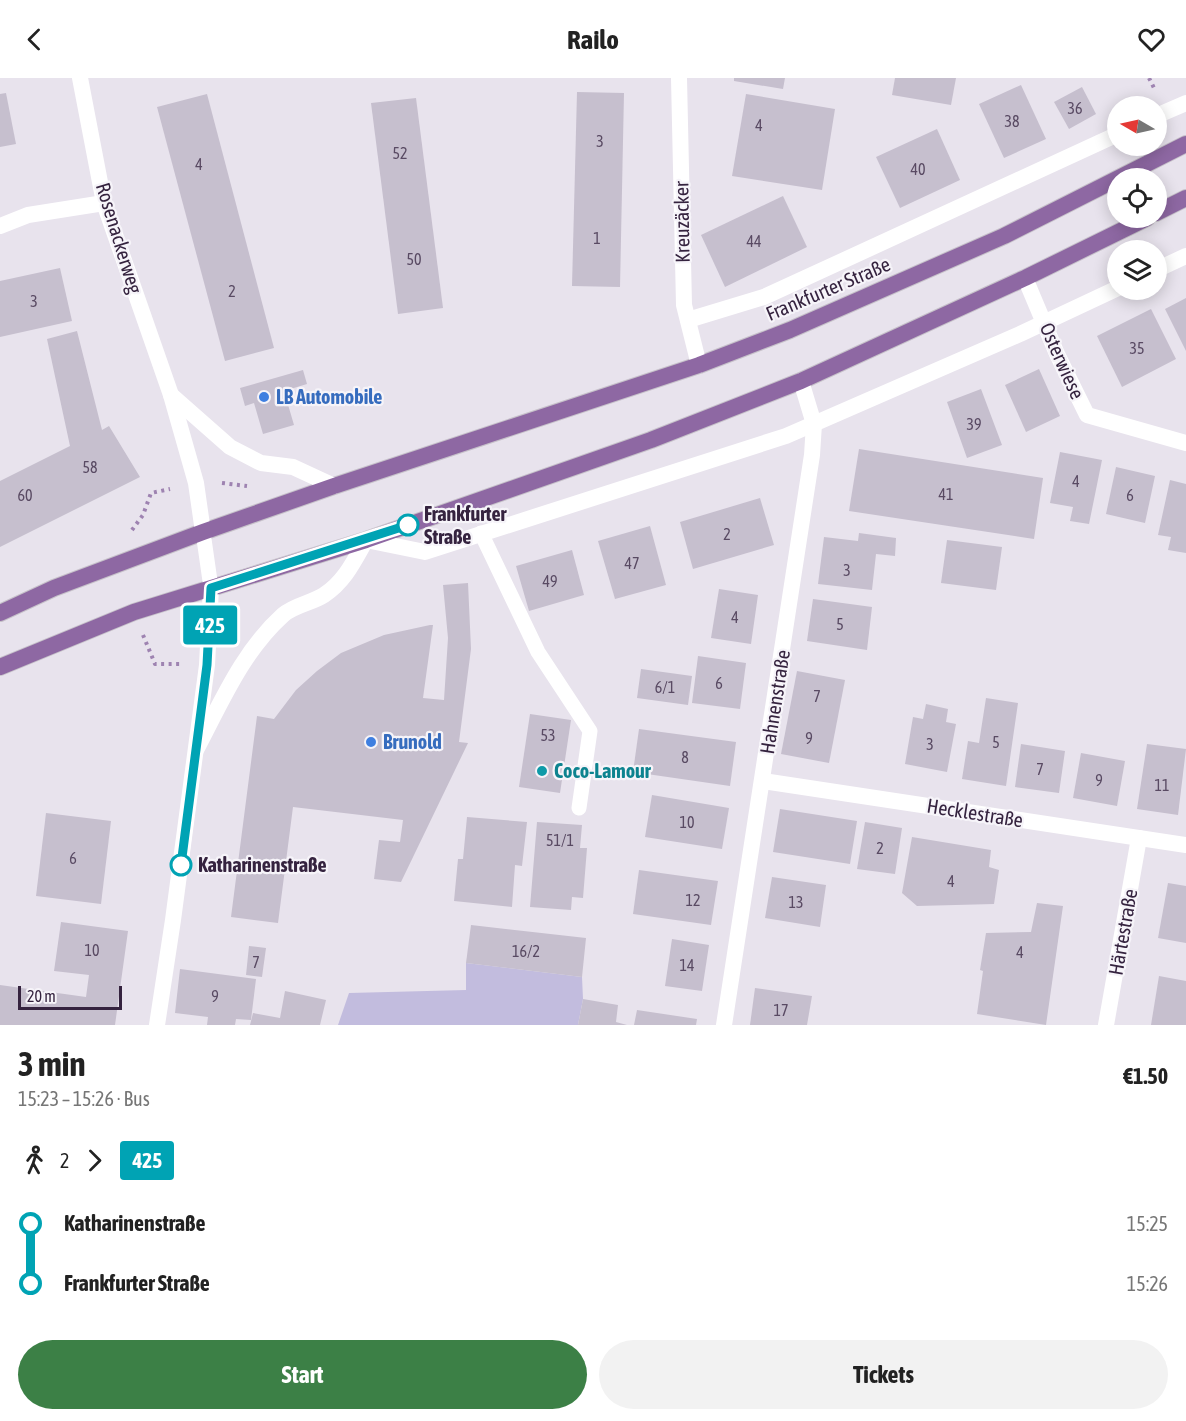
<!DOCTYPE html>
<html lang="en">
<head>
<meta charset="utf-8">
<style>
  body { margin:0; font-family:"Asap Condensed",sans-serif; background:#f2f2f2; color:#222; height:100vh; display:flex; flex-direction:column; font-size:22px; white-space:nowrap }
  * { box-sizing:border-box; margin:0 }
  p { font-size:20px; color:#767676 }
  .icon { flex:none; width:33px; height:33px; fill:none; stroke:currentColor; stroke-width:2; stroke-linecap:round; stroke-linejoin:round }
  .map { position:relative; height:947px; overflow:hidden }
  .side { display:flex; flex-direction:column; background:#fff; flex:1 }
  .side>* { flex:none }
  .badge { padding:0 12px; border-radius:4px; font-size:21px; line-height:39px }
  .needle { width:39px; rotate:279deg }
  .controls { position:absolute; left:1107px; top:18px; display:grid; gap:12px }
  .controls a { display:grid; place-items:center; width:60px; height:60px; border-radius:50%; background:#fff; box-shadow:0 3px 15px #0003; font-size:30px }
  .scale { position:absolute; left:18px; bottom:15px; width:104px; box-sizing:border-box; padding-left:6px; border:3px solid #35233f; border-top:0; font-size:16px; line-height:21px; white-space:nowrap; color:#35233f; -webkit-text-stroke:4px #f6f4f9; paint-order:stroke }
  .map>.badge { position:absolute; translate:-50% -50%; box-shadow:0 0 0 3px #fff }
  .legs { display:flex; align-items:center; gap:9px; height:66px; padding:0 18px; font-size:20px }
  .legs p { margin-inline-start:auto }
  .overview { display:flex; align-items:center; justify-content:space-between; height:102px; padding:0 18px }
  h1 { font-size:33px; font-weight:700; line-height:45px }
  .button { display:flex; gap:12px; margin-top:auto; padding:12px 18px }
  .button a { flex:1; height:69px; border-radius:36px; background:#3c8046; color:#fff; font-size:24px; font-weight:700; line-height:69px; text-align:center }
  .button a+a { background:#f2f2f2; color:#222 }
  ul { padding:0 18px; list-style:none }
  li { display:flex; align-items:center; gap:21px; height:60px; font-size:22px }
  li i { display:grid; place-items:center; width:9px; height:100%; margin:0 8px; background:currentColor }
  li i::after { content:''; width:15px; height:15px; margin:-8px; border:4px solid; border-radius:50%; background:#fff }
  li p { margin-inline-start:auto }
  li:first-child i { background:linear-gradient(#0000 50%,currentColor 0) }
  li:last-child i { background:linear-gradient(currentColor 50%,#0000 0) }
  header { display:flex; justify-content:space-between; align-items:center; height:78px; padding:0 18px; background:#fff; font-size:27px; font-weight:700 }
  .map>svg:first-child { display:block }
  .green { fill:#c2bcde }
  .building { fill:#c6bfce }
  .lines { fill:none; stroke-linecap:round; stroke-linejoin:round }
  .primary-casing { stroke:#c6c1c9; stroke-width:18 }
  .path { stroke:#9e83b1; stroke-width:4; stroke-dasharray:3 4.5; stroke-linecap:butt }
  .service { stroke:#fff; stroke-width:15 }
  .minor { stroke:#fff; stroke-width:16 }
  .primary { stroke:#8e68a3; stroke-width:16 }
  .line-1-casing { stroke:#fff; stroke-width:14 }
  .line-1 { stroke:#00a3b4; stroke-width:9 }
  .shop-dot { fill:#3f7fe0; stroke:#f6f4f9; stroke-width:2 }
  .stop-1-dot { fill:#fff; stroke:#00a3b4; stroke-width:3 }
  .culture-dot { fill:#0f9aa8; stroke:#f6f4f9; stroke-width:2 }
  .labels { text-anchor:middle; stroke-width:4.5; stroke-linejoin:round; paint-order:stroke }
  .number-label { font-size:16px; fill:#594a63 }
  .street-label { font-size:20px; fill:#35233f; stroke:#f6f4f9 }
  .shop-label { font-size:20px; font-weight:bold; fill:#366cbe; stroke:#f6f4f9; text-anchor:start }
  .stop-label { font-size:20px; font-weight:bold; fill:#35233f; stroke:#f6f4f9; text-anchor:start }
  .culture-label { font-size:20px; font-weight:bold; fill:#0d838f; stroke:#f6f4f9; text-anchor:start }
</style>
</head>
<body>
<header><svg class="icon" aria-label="back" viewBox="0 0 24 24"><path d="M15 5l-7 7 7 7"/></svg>Railo<svg class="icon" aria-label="heart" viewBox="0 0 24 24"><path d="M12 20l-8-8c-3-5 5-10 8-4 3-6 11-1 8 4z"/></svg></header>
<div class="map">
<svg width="1186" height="947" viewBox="0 0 1186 947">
  <rect width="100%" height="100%" fill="#e8e3ed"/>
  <polygon class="green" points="466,885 582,899 583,921 578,947 338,947 349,915 466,912"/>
  <g class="building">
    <polygon points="734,0 785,0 783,11 734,3"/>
    <polygon points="895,0 956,0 951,27 892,17"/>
    <polygon points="1021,7 1046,61 1004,80 979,26"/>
    <polygon points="1082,9 1096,36 1069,51 1054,24"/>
    <polygon points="577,14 624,15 620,209 572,208"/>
    <polygon points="6,15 16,66 0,69 0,16"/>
    <polygon points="207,16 274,270 225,283 157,29"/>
    <polygon points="746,16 835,31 822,112 732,98"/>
    <polygon points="416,20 443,230 398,236 371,25"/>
    <polygon points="937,51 960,102 900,130 876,79"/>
    <polygon points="783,118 807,169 725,209 701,157"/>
    <polygon points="60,190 72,243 0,259 0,203"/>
    <polygon points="1186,220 1186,273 1165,231"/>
    <polygon points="1151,231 1176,281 1122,309 1097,258"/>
    <polygon points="77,253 102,352 109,348 140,399 0,469 0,403 70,368 47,261"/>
    <polygon points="1039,291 1060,338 1026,354 1005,307"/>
    <polygon points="303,292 307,306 284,313 294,347 263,356 254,325 245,328 240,310"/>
    <polygon points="981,311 1002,367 967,380 947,324"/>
    <polygon points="859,371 1043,400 1034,461 849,433"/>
    <polygon points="1060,374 1102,382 1089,446 1070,443 1073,429 1050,425"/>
    <polygon points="1116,389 1155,398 1145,445 1106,436"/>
    <polygon points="1170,402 1186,406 1186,475 1168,472 1171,459 1158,457"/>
    <polygon points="760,420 774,467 693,491 680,444"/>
    <polygon points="650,448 666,507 615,521 598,463"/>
    <polygon points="859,455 896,460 895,478 876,476 872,512 818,506 824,459 858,463"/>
    <polygon points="947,462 1002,469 996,512 941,505"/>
    <polygon points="572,472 584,517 529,533 516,488"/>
    <polygon points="468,505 471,571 459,664 468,665 401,804 374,801 379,762 400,764 403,742 293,729 278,845 231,839 257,638 274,641 296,612 317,593 341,575 384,557 430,547 433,547 423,620 444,622 448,560 443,507"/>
    <polygon points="719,511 758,517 751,566 711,560"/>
    <polygon points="813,521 872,529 867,572 807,563"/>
    <polygon points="698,578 746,585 740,631 692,625"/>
    <polygon points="641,591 692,598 688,627 637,620"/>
    <polygon points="797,593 845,602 829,685 781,676"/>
    <polygon points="986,620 1018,625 1006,708 962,701 968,663 979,665"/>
    <polygon points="926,626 948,631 946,644 956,646 947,694 905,686 913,639 923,641"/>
    <polygon points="530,636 571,642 560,715 519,709"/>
    <polygon points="639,651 736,664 730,708 633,694"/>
    <polygon points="1021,666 1065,673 1059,715 1015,709"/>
    <polygon points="1147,666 1186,671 1178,737 1137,731"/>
    <polygon points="1081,675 1125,683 1117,728 1073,720"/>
    <polygon points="652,717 729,730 722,771 645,759"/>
    <polygon points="780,731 857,743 850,786 773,774"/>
    <polygon points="46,735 111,743 101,826 36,818"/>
    <polygon points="467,739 527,744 522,788 515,787 512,829 454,823 458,781 463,781"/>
    <polygon points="537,744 582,747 580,770 587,770 583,820 572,819 571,832 530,829"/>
    <polygon points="865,744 902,750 895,796 857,791"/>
    <polygon points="912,759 991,772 989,789 999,792 994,826 917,828 902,815"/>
    <polygon points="639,792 718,803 711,847 633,836"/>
    <polygon points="772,799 826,807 820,849 765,840"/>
    <polygon points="1168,805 1186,808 1186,865 1158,860"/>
    <polygon points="1037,825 1063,828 1046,947 977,936 983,893 980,892 986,855 1031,854"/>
    <polygon points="61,844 128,853 115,947 0,947 0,907 86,919 89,897 54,893"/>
    <polygon points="471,847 586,860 582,899 466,885"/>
    <polygon points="672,861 709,867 702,913 665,908"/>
    <polygon points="249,868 266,870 262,899 246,897"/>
    <polygon points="180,891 256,901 251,942 236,941 235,947 207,947 208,939 175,935"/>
    <polygon points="1159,898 1186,903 1186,947 1151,947"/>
    <polygon points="755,910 812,918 807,947 750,947"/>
    <polygon points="285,913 326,922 320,947 250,947 253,935 280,940"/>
    <polygon points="583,921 618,927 616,944 627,947 578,947"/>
    <polygon points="637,932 697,941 696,947 634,947"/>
  </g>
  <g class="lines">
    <defs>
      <g id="primary">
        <polyline points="1156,135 1186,120"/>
        <polyline points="0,535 54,510 203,454 334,408 699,287 790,252 1004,158 1186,66"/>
        <polyline points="0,589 134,534 366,462 651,362 801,303 1025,200 1147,140"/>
      </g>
    </defs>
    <use href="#primary" class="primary-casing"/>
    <g class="path">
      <polyline points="1149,0 1155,12"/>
      <polyline points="222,405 247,408"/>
      <polyline points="132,452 143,437 151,415 170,411"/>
      <polyline points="143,557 155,586 182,586"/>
    </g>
    <g class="service">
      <polyline points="203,454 211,510"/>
      <polyline points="481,455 538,574 590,653 579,730"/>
    </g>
    <g class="minor">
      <polyline points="80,0 104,125 171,317 196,405 203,454"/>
      <polyline points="679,0 684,227 699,287"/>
      <polyline points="1156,38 1186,25"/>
      <polyline points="0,148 28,137 104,125"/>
      <polyline points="1156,192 1186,178"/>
      <polyline points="1025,200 1057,276 1087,337 1186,365"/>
      <polyline points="688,242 764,219 1118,56"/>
      <polyline points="171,317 230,369 261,385 293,389 334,408"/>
      <path d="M196,672c25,-47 46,-98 87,-135 11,-10 29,-12 41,-20 21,-14 30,-34 42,-55l59,12 361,-116 234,-102 98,-46"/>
      <polyline points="763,703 1186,767"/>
      <polyline points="157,947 173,842 207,587 211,510"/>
      <polyline points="724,947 812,377 814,346 801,303"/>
      <polyline points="1106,947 1139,760"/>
    </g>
    <use href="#primary" class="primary"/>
  </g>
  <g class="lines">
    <defs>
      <polyline id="line-1" points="181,787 207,587 211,510 408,447"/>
    </defs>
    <use href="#line-1" class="line-1-casing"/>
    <use href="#line-1" class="line-1"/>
  </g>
  <g class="shop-dot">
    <circle cx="264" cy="319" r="6"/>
    <circle cx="371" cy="664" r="6"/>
  </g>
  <g class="stop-1-dot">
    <circle cx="408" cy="447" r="10"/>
    <circle cx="181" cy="787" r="10"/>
  </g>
  <circle class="culture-dot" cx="542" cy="693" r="6"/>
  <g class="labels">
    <g class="number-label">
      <text x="1075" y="36">36</text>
      <text x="1012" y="49">38</text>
      <text x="759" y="53">4</text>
      <text x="600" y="69">3</text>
      <text x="400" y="81">52</text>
      <text x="199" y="92">4</text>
      <text x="918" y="97">40</text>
      <text x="597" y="166">1</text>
      <text x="754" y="169">44</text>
      <text x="414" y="187">50</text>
      <text x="232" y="219">2</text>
      <text x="34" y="229">3</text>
      <text x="1137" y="276">35</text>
      <text x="974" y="352">39</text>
      <text x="90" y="395">58</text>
      <text x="1076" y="409">4</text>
      <text x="946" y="422">41</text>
      <text x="25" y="423">60</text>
      <text x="1130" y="423">6</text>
      <text x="727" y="462">2</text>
      <text x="632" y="491">47</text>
      <text x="847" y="498">3</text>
      <text x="550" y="509">49</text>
      <text x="735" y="545">4</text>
      <text x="840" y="552">5</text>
      <text x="719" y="611">6</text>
      <text x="665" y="615">6/1</text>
      <text x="817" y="624">7</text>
      <text x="548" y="663">53</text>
      <text x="809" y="666">9</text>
      <text x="996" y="670">5</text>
      <text x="930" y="672">3</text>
      <text x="685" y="685">8</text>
      <text x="1040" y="697">7</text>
      <text x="1099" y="708">9</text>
      <text x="1162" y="713">11</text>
      <text x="687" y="750">10</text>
      <text x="560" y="768">51/1</text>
      <text x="880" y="776">2</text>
      <text x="73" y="786">6</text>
      <text x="951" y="809">4</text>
      <text x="693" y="828">12</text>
      <text x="796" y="830">13</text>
      <text x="92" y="878">10</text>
      <text x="526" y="879">16/2</text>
      <text x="1020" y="880">4</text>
      <text x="256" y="890">7</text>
      <text x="687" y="893">14</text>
      <text x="215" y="924">9</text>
      <text x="781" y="938">17</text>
    </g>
    <g class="street-label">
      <text transform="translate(682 144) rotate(-91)" y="7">Kreuzäcker</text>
      <text transform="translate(119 160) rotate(73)" y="7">Rosenackerweg</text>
      <text transform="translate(828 211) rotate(-23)" y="7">Frankfurter Straße</text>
      <text transform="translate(1062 283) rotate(66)" y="7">Osterwiese</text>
      <text transform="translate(775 624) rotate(-81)" y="7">Hahnenstraße</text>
      <text transform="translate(975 735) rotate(9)" y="7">Hecklestraße</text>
      <text transform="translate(1123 854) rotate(-80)" y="7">Härtestraße</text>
    </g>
    <g class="shop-label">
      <text x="276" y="326">LB Automobile</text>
      <text x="383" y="671">Brunold</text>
    </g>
    <g class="stop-label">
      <text x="424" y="443">Frankfurter<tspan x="424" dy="23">Straße</tspan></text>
      <text x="198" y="794">Katharinenstraße</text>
    </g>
    <g class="culture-label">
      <text x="554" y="700">Coco-Lamour</text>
    </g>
  </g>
</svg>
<div class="controls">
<a><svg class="needle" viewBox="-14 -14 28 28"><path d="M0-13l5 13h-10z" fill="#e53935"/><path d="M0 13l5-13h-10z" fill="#767676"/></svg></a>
<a><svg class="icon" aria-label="locate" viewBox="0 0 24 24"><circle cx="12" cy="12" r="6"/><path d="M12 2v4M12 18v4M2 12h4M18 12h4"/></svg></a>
<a><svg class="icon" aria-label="layers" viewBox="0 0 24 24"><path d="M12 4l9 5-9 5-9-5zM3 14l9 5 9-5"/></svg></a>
</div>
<div class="scale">20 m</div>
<b class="badge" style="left:210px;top:547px;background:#00a3b4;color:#fff">425</b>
</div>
<section class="side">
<div class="overview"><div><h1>3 min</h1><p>15:23 – 15:26 · Bus</p></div><b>€1.50</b></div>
<div class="legs"><svg class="icon" aria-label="walk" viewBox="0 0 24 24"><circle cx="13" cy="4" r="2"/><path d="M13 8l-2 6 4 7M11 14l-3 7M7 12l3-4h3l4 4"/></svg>2<svg class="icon" aria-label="forward" viewBox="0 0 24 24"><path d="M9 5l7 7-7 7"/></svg><b class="badge" style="background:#00a3b4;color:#fff">425</b></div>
<ul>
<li><i style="color:#00a3b4"></i><b>Katharinenstraße</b><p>15:25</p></li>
<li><i style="color:#00a3b4"></i><b>Frankfurter Straße</b><p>15:26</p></li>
</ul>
<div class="button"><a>Start</a><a>Tickets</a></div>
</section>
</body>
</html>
